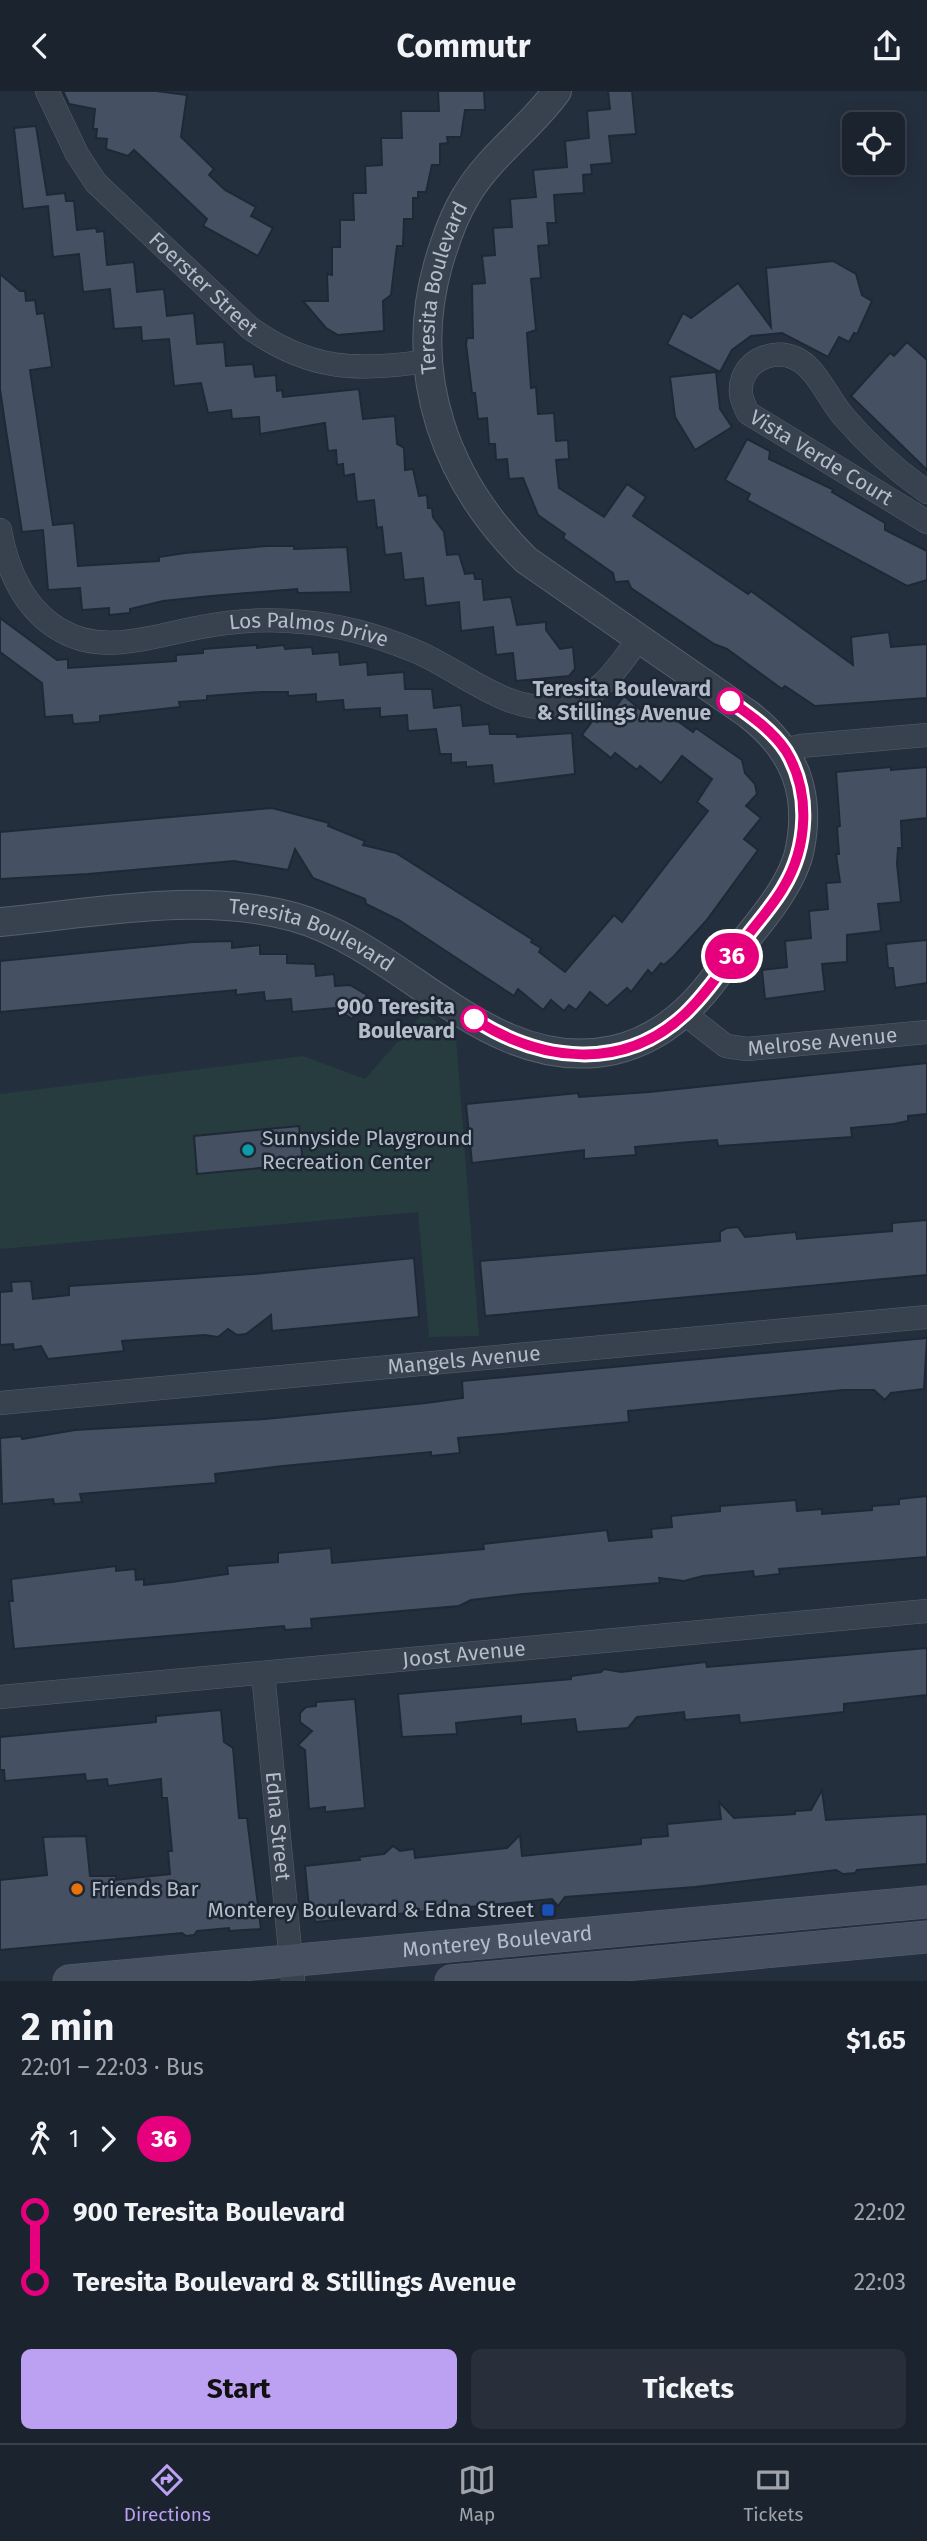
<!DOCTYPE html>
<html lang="en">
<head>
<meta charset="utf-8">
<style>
  body { margin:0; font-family:"Fira Sans",sans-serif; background:#282f3a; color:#f1f3f6; height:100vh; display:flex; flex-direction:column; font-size:26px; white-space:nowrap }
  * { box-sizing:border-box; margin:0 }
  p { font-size:23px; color:#a0a4aa }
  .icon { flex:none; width:38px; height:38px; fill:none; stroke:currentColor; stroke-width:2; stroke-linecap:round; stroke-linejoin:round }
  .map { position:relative; height:1890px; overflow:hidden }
  .side { display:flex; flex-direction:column; background:#1b232e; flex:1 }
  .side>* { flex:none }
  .badge { padding:0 14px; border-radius:23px; font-size:24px; line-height:46px }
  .buttons { position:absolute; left:842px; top:21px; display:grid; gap:14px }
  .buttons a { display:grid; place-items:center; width:63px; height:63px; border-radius:10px; background:#1b232e; box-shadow:0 4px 18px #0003,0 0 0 2px #39404a; font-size:35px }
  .map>.badge { position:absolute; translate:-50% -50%; box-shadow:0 0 0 4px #fff }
  .legs { display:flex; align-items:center; gap:10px; height:77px; padding:0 21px; font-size:23px }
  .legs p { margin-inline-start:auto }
  .headline { display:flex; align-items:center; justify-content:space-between; height:119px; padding:0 21px }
  h1 { font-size:38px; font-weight:700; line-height:52px }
  .action { display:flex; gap:14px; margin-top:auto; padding:14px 21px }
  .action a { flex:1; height:80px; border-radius:10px; background:#bca0f2; color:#111; font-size:28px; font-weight:700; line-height:80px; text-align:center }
  .action a+a { background:#282f3a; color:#f1f3f6 }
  ul { padding:0 21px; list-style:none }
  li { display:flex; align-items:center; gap:24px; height:70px; font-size:26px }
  li i { display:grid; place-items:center; width:10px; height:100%; margin:0 9px; background:currentColor }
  li i::after { content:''; width:18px; height:18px; margin:-9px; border:5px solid; border-radius:50%; background:#1b232e }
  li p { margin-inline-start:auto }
  li:first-child i { background:linear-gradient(#0000 50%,currentColor 0) }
  li:last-child i { background:linear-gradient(currentColor 50%,#0000 0) }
  header { display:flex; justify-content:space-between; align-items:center; height:91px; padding:0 21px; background:#1b232e; font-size:32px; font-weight:700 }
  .tabs { display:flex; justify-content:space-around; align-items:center; height:98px; border-top:2px solid #39404a; background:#1b232e; font-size:19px; color:#a0a4aa }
  .tabs a { display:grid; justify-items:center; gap:4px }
  .tabs .active { color:#bca0f2 }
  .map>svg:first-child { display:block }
  .green { fill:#263c3f }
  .building { fill:#455162; stroke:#1f2835; stroke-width:2 }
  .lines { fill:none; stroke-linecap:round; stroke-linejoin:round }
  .minor-casing { stroke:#565f6c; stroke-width:24 }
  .tertiary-casing { stroke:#565f6c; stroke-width:30 }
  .secondary-casing { stroke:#565f6c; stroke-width:33 }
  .minor { stroke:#38414e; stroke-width:23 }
  .tertiary { stroke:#38414e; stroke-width:28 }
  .secondary { stroke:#465061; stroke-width:32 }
  .line-1-casing { stroke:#fff; stroke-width:16 }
  .line-1 { stroke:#e6007e; stroke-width:10 }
  .stop-1-dot { fill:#fff; stroke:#e6007e; stroke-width:3.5 }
  .culture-dot { fill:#0f9aa8; stroke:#1d2633; stroke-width:2.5 }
  .food-dot { fill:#e8710a; stroke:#1d2633; stroke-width:2.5 }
  .transit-dot { fill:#1a4fb4; stroke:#1d2633; stroke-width:2.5 }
  .labels { text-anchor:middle; stroke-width:5; stroke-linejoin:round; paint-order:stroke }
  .street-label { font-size:21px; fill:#b4bcc9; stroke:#1d2633 }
  .stop-label { font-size:21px; font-weight:bold; fill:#b4bcc9; stroke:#1d2633; text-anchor:end }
  .poi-label { font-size:21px; fill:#b4bcc9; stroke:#1d2633; text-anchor:start }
</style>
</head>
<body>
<header><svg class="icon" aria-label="back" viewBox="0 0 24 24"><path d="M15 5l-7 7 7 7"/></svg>Commutr<svg class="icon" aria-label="share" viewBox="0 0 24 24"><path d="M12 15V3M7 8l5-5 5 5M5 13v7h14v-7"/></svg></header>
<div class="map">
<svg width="927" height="1890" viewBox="0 0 927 1890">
  <rect width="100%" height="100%" fill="#242f3e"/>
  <polygon class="green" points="424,921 456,947 479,1245 429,1246 418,1121 0,1158 0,1003 303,965 365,988"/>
  <g class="building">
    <polygon points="63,0 156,0 187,4 181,46 214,78 209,84 225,99 256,116 251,125 273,137 258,165 203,135 207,128 134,59 128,65 106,58 107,48 96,47 97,38 93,38 95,18 69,13"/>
    <polygon points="438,0 484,0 485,19 465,19 461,46 447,46 448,52 440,53 440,74 432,74 426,101 418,101 418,107 413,107 413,128 404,128 403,155 397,155 396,162 391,204 383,210 384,240 338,244 326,237 303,210 328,210 327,183 332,184 332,156 340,156 340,129 354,129 353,102 366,102 365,75 382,74 381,47 402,47 401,20 439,20"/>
    <polygon points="608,0 632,0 636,43 609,45 612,72 591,74 592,83 583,84 584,102 554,104 556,132 547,132 549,154 538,155 541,187 531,188 536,239 527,242 531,297 536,296 538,323 554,322 556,350 568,349 569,368 556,369 559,397 604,426 627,393 646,406 633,425 748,503 751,500 853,574 851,546 889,541 891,556 927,553 927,607 815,615 785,595 782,598 727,558 714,553 631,497 628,490 615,491 613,482 563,447 565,443 538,424 523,387 509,388 507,368 496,369 495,353 489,353 487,327 478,328 475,302 472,302 466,253 467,247 473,247 472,193 485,192 482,165 495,164 493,137 512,136 510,108 536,106 533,79 567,76 565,50 589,47 587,20 610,18"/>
    <polygon points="36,35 47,104 65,102 66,110 74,110 77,139 96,137 97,141 104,140 107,174 134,171 137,201 164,198 167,225 194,222 197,253 224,251 226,275 253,273 255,286 276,284 277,300 282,299 283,306 359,298 363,328 395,325 397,353 404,357 405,379 413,378 419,405 427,404 428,417 432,417 433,426 444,441 447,464 459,463 465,483 474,482 475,488 482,488 484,509 511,506 517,534 546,531 546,539 560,558 573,556 575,578 569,585 516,590 513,562 496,564 493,536 461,540 459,511 426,515 423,487 404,489 401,462 385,464 382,436 377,437 374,409 357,411 354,383 344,385 343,373 337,374 336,359 328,360 325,332 260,343 259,326 232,328 231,319 208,322 201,292 174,295 169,248 142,250 141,236 114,238 110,198 83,201 79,163 53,166 48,115 23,118 14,37"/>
    <polygon points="833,170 856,183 862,204 872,210 857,243 854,242 849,251 839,246 828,266 782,242 751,245 732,259 720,281 667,253 683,222 691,227 738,192 771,236 766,177"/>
    <polygon points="0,183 20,200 25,200 26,210 35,209 37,223 44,222 52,276 30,279 53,434 74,432 78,475 159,470 159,466 185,462 267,455 294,455 294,458 347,456 351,501 298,502 297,498 211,505 163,510 130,518 130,522 109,524 109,517 82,519 80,497 48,499 43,439 22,441 6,339 0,298"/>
    <polygon points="907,251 927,269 927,379 851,305 890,262 894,265"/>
    <polygon points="716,281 720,318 732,336 695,359 675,326 670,286"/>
    <polygon points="747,348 770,360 769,368 834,399 832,401 885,432 885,439 927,460 927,489 907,495 747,409 750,403 725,389"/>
    <polygon points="0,527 57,569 68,568 68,577 176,570 176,564 203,562 203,558 257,554 257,557 284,554 285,558 312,556 313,563 339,561 340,574 367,571 368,584 404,581 405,598 432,598 434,617 461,614 463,635 489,633 490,643 517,643 517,646 572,642 575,683 494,693 492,674 466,676 466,671 451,672 451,663 440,663 436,638 408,640 407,624 380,626 380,617 344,619 343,609 316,611 316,603 288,605 288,601 261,601 207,605 207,609 179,611 180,616 100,625 100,631 73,633 72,624 45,626 42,592 0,561"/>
    <polygon points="624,605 646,623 654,613 693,641 696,637 742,669 745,682 755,693 757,703 746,715 761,727 744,748 758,759 706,830 674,865 664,874 661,872 652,883 648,879 631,901 627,897 607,915 590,901 576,919 569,914 564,920 551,909 543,919 518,898 514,905 399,829 366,813 365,808 313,787 295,758 288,779 234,770 88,783 0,788 0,741 272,717 329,732 328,735 365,750 363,754 396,762 533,849 531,851 541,857 539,861 565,881 614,824 622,831 708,720 697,711 712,688 682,665 661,692 640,675 637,679 615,662 611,667 582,644 594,628 597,631 610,615 614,618"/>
    <polygon points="891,676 891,679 927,676 927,727 901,730 902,757 898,757 897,773 901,811 878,813 881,840 847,844 847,871 822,873 825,900 765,908 762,879 787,876 785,850 811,847 809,820 828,818 826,792 840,791 836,763 839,763 837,736 840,735 836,681"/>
    <polygon points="927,849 927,892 895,897 893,877 888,877 886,853"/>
    <polygon points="232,850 232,857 260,854 260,863 287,863 287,872 315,873 316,885 334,883 335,895 350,894 367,904 352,928 335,917 292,921 291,908 265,910 264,901 236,904 236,899 0,921 0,870 193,851"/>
    <polygon points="927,972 927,1023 908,1025 908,1030 894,1033 851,1037 852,1046 718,1055 717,1049 690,1051 635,1056 636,1064 584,1068 584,1059 472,1072 466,1013 578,1002 579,1006 649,1001"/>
    <polygon points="299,1035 303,1073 197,1083 194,1045"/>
    <polygon points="927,1129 927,1184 485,1225 480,1170 720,1150 720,1141 727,1137 738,1136 745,1146 796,1141 797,1148 892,1140 892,1132"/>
    <polygon points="414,1167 419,1226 272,1240 271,1224 246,1243 237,1244 228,1238 218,1246 205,1244 122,1250 124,1260 48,1268 41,1255 14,1259 13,1253 0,1254 0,1201 12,1200 11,1191 31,1190 33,1208 69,1204 69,1195 253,1183"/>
    <polygon points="927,1247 924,1298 891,1302 885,1309 874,1299 843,1299 628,1320 629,1331 458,1347 460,1362 431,1365 431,1361 283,1375 215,1383 216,1392 80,1403 82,1411 54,1413 53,1408 2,1413 0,1347 21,1345 22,1348 75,1339 265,1328 426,1312 463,1307 462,1290"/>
    <polygon points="927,1405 927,1466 779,1478 780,1483 754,1486 753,1480 703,1485 684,1490 659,1487 660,1492 523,1503 471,1509 459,1515 311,1528 312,1537 285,1539 284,1535 14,1558 9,1510 13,1510 11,1488 116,1475 116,1480 135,1478 136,1489 144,1488 144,1494 172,1491 228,1483 227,1475 278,1471 278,1462 331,1457 332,1472 484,1458 483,1453 607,1439 609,1450 652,1446 651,1438 672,1436 671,1425 720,1420 720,1415 796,1409 797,1420 822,1418 822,1423 872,1419 872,1415 899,1413 899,1408"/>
    <polygon points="927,1557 927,1604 844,1613 844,1621 740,1632 739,1624 685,1629 684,1621 637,1626 628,1637 577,1641 575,1628 521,1633 521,1625 456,1632 457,1643 402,1646 398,1603 571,1588 571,1585 601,1581 604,1578 621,1581 706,1571 707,1576"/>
    <polygon points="355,1608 365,1717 325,1721 325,1716 309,1718 305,1659 298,1654 312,1640 300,1631 300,1622 306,1616 316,1615 316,1611"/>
    <polygon points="221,1619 224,1651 233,1657 239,1727 247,1727 261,1838 229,1840 229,1837 197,1840 194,1844 186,1845 182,1842 0,1859 0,1789 47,1784 43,1746 86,1745 90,1785 116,1785 116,1789 170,1783 168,1760 172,1760 167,1707 162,1707 161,1688 108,1695 107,1688 86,1690 85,1683 5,1690 4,1679 0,1679 0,1646 156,1631 156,1625"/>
    <polygon points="822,1699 826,1729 927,1723 927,1773 857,1779 855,1782 843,1783 836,1779 695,1796 565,1806 558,1815 552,1808 315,1831 314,1817 309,1817 305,1775 360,1769 359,1766 384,1763 393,1755 400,1760 414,1758 415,1767 507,1757 520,1744 522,1765 641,1753 641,1747 668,1745 667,1733 721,1728 719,1711 734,1727 795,1723 795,1720 811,1719"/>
  </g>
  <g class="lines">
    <defs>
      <g id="minor">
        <path id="s1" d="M47,0l30,63 19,29 154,145c59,42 107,44 177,33"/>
        <path id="s2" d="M927,401c-30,-21 -59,-47 -83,-75 -16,-18 -26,-47 -47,-58 -20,-10 -46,-2 -54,19 -5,13 -1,23 5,35l179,109"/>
        <path id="s3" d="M0,439c7,40 25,81 62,101 42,24 91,5 134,-3 35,-7 71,-10 106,-6 39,3 77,14 113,29 44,18 90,62 141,56 40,-5 62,-39 83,-69"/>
        <polyline points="785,659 800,655 927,644"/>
        <path id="s4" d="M685,923l41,32 21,3 180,-17"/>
        <path id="s5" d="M0,1312l927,-86"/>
        <path id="s6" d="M263,1582l30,308"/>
        <path id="s7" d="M0,1606l927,-86"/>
      </g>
      <g id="tertiary">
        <path id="s8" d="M0,831c96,-9 199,-31 294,-5 111,31 196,160 320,133 44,-10 77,-39 103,-75 26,-34 72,-81 82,-122 13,-59 -4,-103 -51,-139l-222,-154c-80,-79 -119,-184 -88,-295 7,-24 15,-48 28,-69 24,-41 64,-67 91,-105"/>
      </g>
      <g id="secondary">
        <path id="s9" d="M69,1890l858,-79"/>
        <polyline points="451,1890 927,1846"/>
      </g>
    </defs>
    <use href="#minor" class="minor-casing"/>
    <use href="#tertiary" class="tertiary-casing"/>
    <use href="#secondary" class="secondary-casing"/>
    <use href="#minor" class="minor"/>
    <use href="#tertiary" class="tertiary"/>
    <use href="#secondary" class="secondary"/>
  </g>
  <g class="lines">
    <defs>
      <path id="line-1" d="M474,928c67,43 149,53 211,-5 22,-21 39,-47 57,-71 13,-18 30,-36 41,-55 25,-41 28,-96 3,-137 -14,-21 -36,-36 -56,-50"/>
    </defs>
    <use href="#line-1" class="line-1-casing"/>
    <use href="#line-1" class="line-1"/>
  </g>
  <g class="stop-1-dot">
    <circle cx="730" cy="610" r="12"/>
    <circle cx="474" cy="928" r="12"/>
  </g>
  <circle class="culture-dot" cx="248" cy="1059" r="7"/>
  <circle class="food-dot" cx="77" cy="1798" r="7"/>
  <rect class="transit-dot" x="541" y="1812" width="14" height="14" rx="3.5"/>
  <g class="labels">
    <g class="street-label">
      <text dy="7" stroke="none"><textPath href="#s1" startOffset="252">Foerster Street</textPath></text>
      <text dy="7" stroke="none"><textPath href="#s8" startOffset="1659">Teresita Boulevard</textPath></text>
      <text dy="7" stroke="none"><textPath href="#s2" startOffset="374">Vista Verde Court</textPath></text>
      <text dy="7" stroke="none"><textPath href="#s3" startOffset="374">Los Palmos Drive</textPath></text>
      <text dy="7" stroke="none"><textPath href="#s8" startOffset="318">Teresita Boulevard</textPath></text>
      <text dy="7" stroke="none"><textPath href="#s4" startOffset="149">Melrose Avenue</textPath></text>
      <text dy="7" stroke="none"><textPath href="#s5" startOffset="466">Mangels Avenue</textPath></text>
      <text dy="7" stroke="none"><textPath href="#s7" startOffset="466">Joost Avenue</textPath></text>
      <text dy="7" stroke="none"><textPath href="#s6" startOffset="154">Edna Street</textPath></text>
      <text dy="7" stroke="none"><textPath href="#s9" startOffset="430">Monterey Boulevard</textPath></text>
    </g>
    <g class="stop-label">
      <text x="711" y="605">Teresita Boulevard<tspan x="711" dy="24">&amp; Stillings Avenue</tspan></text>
      <text x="455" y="923">900 Teresita<tspan x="455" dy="24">Boulevard</tspan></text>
    </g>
    <g class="poi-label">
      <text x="262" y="1054">Sunnyside Playground<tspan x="262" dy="24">Recreation Center</tspan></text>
      <text x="91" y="1805">Friends Bar</text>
      <text x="534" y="1826" text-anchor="end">Monterey Boulevard &amp; Edna Street</text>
    </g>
  </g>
</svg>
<div class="buttons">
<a><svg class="icon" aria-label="locate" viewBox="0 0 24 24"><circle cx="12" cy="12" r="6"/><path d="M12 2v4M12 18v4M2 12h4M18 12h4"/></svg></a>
</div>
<b class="badge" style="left:732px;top:865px;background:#e6007e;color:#fff">36</b>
</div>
<section class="side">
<div class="headline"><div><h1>2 min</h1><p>22:01 – 22:03 · Bus</p></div><b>$1.65</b></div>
<div class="legs"><svg class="icon" aria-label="walk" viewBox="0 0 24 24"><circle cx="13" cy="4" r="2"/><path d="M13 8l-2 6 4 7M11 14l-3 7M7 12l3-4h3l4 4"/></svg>1<svg class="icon" aria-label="forward" viewBox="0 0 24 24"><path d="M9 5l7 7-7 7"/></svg><b class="badge" style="background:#e6007e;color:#fff">36</b></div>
<ul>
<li><i style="color:#e6007e"></i><b>900 Teresita Boulevard</b><p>22:02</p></li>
<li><i style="color:#e6007e"></i><b>Teresita Boulevard &amp; Stillings Avenue</b><p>22:03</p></li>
</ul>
<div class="action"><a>Start</a><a>Tickets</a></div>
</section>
<nav class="tabs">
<a class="active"><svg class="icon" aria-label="directions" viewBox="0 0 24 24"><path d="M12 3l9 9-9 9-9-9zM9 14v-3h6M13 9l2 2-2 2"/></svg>Directions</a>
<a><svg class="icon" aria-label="map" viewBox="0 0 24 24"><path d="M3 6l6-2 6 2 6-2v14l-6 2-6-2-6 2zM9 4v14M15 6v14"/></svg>Map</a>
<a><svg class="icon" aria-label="tickets" viewBox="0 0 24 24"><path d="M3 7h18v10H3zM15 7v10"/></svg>Tickets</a>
</nav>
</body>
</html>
